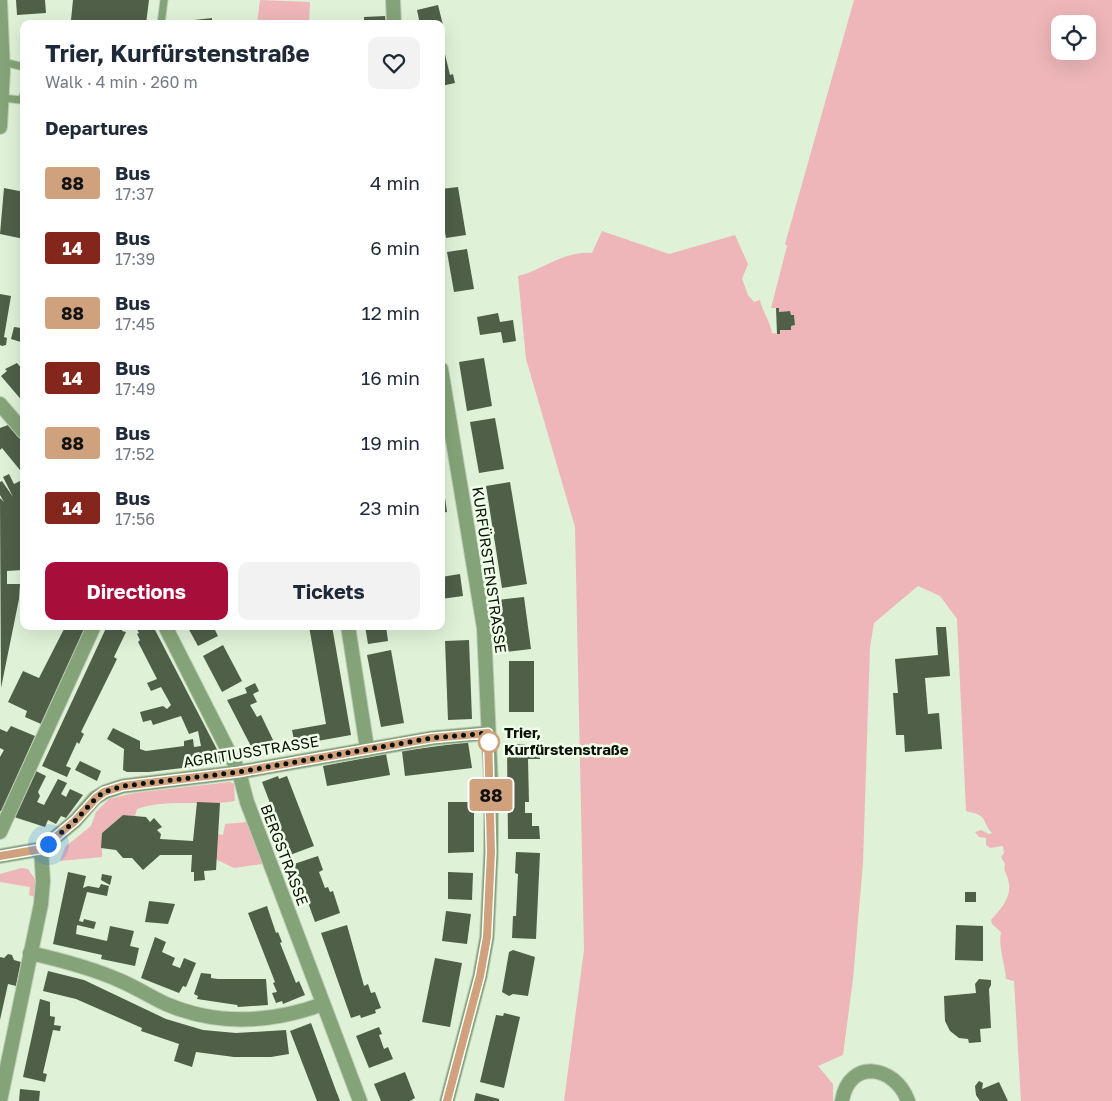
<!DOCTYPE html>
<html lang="en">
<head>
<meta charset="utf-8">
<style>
  body { margin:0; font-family:"Golos Text",sans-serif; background:#f2f2f3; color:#1f2937; height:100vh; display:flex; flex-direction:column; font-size:19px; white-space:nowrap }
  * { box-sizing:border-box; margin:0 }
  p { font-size:16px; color:#747a83 }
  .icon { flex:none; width:28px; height:28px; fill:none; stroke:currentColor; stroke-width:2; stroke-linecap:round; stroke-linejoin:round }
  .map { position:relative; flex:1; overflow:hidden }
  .sheet { position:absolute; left:20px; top:20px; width:425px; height:610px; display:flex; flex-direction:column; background:#fff; border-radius:10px; box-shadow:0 5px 20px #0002 }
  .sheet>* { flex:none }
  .badge { padding:0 10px; border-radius:4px; font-size:18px; line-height:32px }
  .fabs { position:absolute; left:1051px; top:15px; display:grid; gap:10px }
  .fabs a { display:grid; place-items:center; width:45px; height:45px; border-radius:10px; background:#fff; box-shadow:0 5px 20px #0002; font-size:25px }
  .you { position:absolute; width:25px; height:25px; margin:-12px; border:4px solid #fff; border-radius:50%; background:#1a73e8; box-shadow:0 0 0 8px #1a73e833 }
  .map>.badge { position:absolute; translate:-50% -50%; box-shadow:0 0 0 2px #fff }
  h2 { padding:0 25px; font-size:19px; line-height:45px }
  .round { display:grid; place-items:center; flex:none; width:52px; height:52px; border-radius:10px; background:#f2f2f3 }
  .headline { display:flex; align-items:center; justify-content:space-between; height:85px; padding:0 25px }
  h1 { font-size:24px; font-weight:700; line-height:38px }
  .action { display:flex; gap:10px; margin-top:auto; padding:10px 25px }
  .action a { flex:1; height:58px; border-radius:10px; background:#a70e39; color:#fff; font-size:20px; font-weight:700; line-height:58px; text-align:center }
  .action a+a { background:#f2f2f3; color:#1f2937 }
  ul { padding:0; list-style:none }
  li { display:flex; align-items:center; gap:15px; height:65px; padding:0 25px }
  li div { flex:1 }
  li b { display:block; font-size:19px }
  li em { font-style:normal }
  li .badge { min-width:55px; font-weight:700; text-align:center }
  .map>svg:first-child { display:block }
  .green { fill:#eeb6b9; fill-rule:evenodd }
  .building { fill:#4f5f48 }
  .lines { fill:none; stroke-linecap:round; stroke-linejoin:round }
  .service-casing { stroke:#bdceb6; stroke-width:9 }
  .minor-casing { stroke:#bdceb6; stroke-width:16 }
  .service { stroke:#85a378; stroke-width:7 }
  .minor { stroke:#85a378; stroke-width:14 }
  .line-casing { stroke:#fff; stroke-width:11 }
  .line { stroke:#cfa17d; stroke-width:8 }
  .walk { stroke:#0c1209; stroke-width:5; stroke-dasharray:0 9 }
  .stop-dot { fill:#fff; stroke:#cfa17d; stroke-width:2.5 }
  .labels { text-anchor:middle; stroke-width:5; stroke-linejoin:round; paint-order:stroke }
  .street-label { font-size:15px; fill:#0c1209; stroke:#effee8 }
  .stop-label { font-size:15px; font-weight:bold; fill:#0c1209; stroke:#effee8; text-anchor:start }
</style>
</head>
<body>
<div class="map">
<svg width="1112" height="1101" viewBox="0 0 1112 1101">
  <rect width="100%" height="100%" fill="#dff2d7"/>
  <g class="green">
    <polygon points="260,0 310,2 309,24 257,24"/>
    <path d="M854,0h258v1101h-91l-7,-120 -8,-2c-1,-16 -8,-31 -5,-47l-9,-8 -1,-4c11,-12 22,-24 17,-41 -2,-7 -5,-8 -3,-15l-4,-7 3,-4 -1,-7 -13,2 -4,-3v-7l-7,-1 -4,-5 6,-2 8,4 3,-1c-6,-6 -7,-13 -10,-16 -4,-4 -10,-4 -16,-6l-9,-192 -17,-23 -22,-10 -44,37 -4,24 -7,216 -10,116 -10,76 -25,11 15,18v17h-269l20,-151 -9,-423 -49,-168 -8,-83c25,-6 47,-26 74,-23l10,-22 67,23 66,-19 13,29 -6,15 6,16 6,7 6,-2c3,14 9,18 12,33l8,1v-4h11v-4l4,-1 -1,-10h-3l-1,-4 -11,1v-4h-8l16,-62 -2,-2zM1060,24h28v27h-28z"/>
    <path d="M230,782l4,2 1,17c-34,6 -63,-3 -98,8l-2,7 -12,-1 -21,18v24l-42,4 5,-14 26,-21 5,-14 13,-13 25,-6z"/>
    <polygon points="247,822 262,864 234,868 215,859 218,834 223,835 225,824"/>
    <polygon points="21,868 28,869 35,879 35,897 29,895 30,887 0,882 0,874"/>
  </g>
  <g class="building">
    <polygon points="16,0 45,0 46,13 17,15"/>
    <polygon points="73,0 149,0 146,24 100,24 71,20"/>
    <polygon points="438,5 444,29 441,30 441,24 420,24 417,10"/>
    <polygon points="385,16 386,24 364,24 364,17"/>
    <polygon points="212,18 212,24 194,24 194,20"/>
    <polygon points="443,46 450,75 453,74 455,83 441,86 441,47"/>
    <polygon points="458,187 466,235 446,238 441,210 441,189"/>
    <polygon points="4,188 24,192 24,239 0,234"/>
    <polygon points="467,249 474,289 454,292 447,252"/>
    <polygon points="0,294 11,296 4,337 7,338 6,345 2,346 0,345"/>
    <polygon points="776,308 779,308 779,312 790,311 791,315 794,315 795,325 791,326 791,330 780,330 780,334 777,334"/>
    <polygon points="498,313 500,322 513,320 516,341 503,343 501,332 480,335 477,317"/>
    <polygon points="23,321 24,343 11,339 14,327 21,328"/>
    <polygon points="484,358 492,406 467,411 459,362"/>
    <polygon points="17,363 24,371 24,403 1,376 7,371 5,369"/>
    <polygon points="495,418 504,469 479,473 470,422"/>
    <polygon points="8,425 24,441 24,475 2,448 0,450 0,428"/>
    <polygon points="9,474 14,484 20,481 24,487 24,524 22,570 7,571 7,584 20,584 19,599 1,688 0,498 4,502 0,495 0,482 2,481 13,497 3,477"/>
    <polygon points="510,482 527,584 502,588 486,486"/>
    <polygon points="444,490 447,512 441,513 441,491"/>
    <polygon points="460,574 463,596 441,599 441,577"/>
    <polygon points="524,597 531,649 505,652 498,600"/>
    <polygon points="58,626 86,626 41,724 25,717 27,711 8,702 23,671 39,678 64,629"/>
    <polygon points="107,626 124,626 122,631 126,632 114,657 117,659 81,732 84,734 79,744 77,742 66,766 71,768 67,777 42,766"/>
    <polygon points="135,626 153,626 224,763 149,772 127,772 123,770 124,749 107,739 113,728 140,741 140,749 146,751 184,746 184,741 193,739 194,747 201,746 198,731 189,734 181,716 153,725 151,720 143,722 140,712 163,706 167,709 171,705 161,687 151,691 147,683 157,679 138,642 140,640 137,634 139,633"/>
    <polygon points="187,626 213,626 218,636 198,646"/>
    <polygon points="309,626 332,626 351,735 295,745 292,730 326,724"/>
    <polygon points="365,626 386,626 388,641 368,644"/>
    <polygon points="936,627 946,627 950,676 925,678 928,714 939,713 942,749 905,752 904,735 896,735 893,693 898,693 895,659 938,655"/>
    <polygon points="469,640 472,719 448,720 445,641"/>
    <polygon points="223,645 242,681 222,692 203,656"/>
    <polygon points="391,650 404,723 381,727 367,655"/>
    <rect x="509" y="661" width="25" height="51"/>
    <polygon points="255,683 259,691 253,694 257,702 250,705 257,717 261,715 274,742 254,752 227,700 247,693 245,688"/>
    <polygon points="11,726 35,736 2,811 0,811 0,757 4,750 0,748 0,729 7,732"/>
    <polygon points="468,742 472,768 405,776 402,751"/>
    <polygon points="516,744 525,744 525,748 540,748 540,759 528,759 529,802 525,802 525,813 532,813 532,826 539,826 540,839 508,839 507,748 516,748"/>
    <polygon points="386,754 390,775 327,786 323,766"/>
    <polygon points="80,761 101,771 97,781 75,770"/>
    <polygon points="34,770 46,776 38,792 40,796 37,802 44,805 58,779 67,783 61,794 66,797 70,789 83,795 66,818 61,816 56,824 48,820 45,827 14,817"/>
    <polygon points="278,776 279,779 287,776 314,846 290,855 262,782"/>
    <polygon points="197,802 220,803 216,870 204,871 205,880 194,881 194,872 191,872 192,855 160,855 143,870 132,858 123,858 116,850 101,848 102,833 123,815 146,817 150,822 154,818 162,827 157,830 161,834 160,839 193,841"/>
    <polygon points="448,802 474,802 474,852 448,853"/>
    <polygon points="516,852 540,853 536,939 512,938 513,916 516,916 518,874 515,873"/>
    <polygon points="318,856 323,870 319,872 325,888 328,887 330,892 333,891 340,913 315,922 294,864"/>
    <polygon points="68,872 86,876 83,888 88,886 99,888 101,884 109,886 107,896 87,892 79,921 83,922 84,919 96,922 94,929 77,925 76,934 107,941 110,926 134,931 130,946 139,948 135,966 101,959 102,955 53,944"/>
    <polygon points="448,872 473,873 472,900 448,899"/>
    <polygon points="102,874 112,876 110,885 101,880"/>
    <rect x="965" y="892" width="11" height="10"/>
    <polygon points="149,901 175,904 168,924 145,922"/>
    <polygon points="267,906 276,933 278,932 282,942 280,943 296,983 299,981 305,995 283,1004 282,1001 276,1003 272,993 277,992 273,983 275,982 248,913"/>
    <polygon points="446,911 471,914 467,944 442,941"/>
    <polygon points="347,925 364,986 368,984 371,993 375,992 381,1008 375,1010 376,1013 361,1018 360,1015 351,1018 321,933"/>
    <polygon points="956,925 983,926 983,961 955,960"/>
    <polygon points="155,937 166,942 162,952 175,958 172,965 180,968 184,958 196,963 186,987 183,986 179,993 141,978"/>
    <polygon points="513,950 535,957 528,996 513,994 509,996 502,992 509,952"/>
    <polygon points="8,954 12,955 14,960 21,962 16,986 8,984 0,1020 0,957 4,958"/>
    <polygon points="435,958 462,963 450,1027 422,1022"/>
    <polygon points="48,971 84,980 166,1019 203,1030 236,1033 286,1030 289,1054 271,1057 234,1057 196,1052 192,1067 174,1061 179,1044 141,1031 142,1028 76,999 43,991"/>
    <polygon points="201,973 211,974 211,978 218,979 266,979 268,1005 238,1007 237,1005 197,999 198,996 194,994"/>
    <polygon points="979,979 991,980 991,985 989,989 991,1028 980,1029 981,1042 969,1043 968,1039 959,1038 950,1031 945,1021 944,996 976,993 975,984"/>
    <polygon points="40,999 50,1002 50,1016 55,1017 54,1025 61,1026 60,1031 53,1030 43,1073 47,1074 45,1082 23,1077"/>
    <polygon points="504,1013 520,1017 504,1088 480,1082 496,1015 503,1016"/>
    <polygon points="311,1023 335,1088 340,1101 317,1101 290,1031"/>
    <polygon points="379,1027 382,1034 379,1035 384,1049 388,1047 393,1059 369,1068 356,1036"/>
    <polygon points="405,1072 415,1098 410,1101 381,1101 374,1084"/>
    <polygon points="979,1081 983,1083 982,1089 999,1082 1008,1101 980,1101 976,1095 975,1086"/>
    <polygon points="20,1089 40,1091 39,1101 19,1101"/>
    <polygon points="476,1093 499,1099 499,1101 474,1101"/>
  </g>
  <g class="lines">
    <defs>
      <g id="service">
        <polyline points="161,24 164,0"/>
        <polyline points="3,62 24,67"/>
        <polyline points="2,98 21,100 24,94"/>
      </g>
      <g id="minor">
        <polyline points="393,0 394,24"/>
        <polyline points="0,127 3,71 0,0"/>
        <polyline points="441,369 484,628 491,785 491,852 487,937 480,976 447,1101"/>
        <polyline points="0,404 24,432"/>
        <polyline points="165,626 239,772 247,802 360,1101"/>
        <polyline points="348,626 367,748"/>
        <polyline points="0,832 94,626"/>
        <polyline points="41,849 75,821 95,798 105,792 123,786 239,772 433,738 488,733"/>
        <polyline points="0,856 41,849"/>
        <path d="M30,953c31,7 62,15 91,28 16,7 30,16 45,23 52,22 105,19 157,0"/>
        <polyline points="0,1101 41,904 43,881 41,849"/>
        <path d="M842,1101c7,-43 53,-36 66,0"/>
      </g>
    </defs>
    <use href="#service" class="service-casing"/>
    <use href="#minor" class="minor-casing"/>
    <use href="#service" class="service"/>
    <use href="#minor" class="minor"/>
  </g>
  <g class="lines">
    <defs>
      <polyline id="line" points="0,856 41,849 75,821 96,798 104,792 123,786 239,772 432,738 488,733 491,852 487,937 480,976 447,1101"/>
    </defs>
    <use href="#line" class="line-casing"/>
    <use href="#line" class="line"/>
    <polyline class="walk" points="48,844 75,821 96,798 104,792 123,786 239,772 432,738 488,733 489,742"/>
  </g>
  <circle class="stop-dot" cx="489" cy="742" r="10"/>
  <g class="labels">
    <g class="street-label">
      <text transform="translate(489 570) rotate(82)" y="5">KURFÜRSTENSTRASSE</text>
      <text transform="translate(251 752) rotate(-9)" y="5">AGRITIUSSTRASSE</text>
      <text transform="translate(284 855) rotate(69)" y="5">BERGSTRASSE</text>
    </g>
    <g class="stop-label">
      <text x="504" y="738">Trier,<tspan x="504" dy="17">Kurfürstenstraße</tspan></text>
    </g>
  </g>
</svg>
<div class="fabs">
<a><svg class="icon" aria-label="locate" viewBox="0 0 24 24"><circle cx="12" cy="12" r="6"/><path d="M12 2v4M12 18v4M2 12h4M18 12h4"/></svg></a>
</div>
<div class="you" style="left:48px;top:844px"></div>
<b class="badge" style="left:491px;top:795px;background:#cfa17d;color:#111">88</b>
<section class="sheet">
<div class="headline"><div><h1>Trier, Kurfürstenstraße</h1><p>Walk · 4 min · 260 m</p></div><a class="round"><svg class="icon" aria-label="heart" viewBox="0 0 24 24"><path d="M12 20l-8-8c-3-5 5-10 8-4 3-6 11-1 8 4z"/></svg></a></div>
<h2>Departures</h2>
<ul>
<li><span class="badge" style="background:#cfa17d;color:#111">88</span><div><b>Bus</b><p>17:37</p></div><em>4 min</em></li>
<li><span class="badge" style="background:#85261c;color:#fff">14</span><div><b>Bus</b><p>17:39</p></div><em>6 min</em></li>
<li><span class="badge" style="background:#cfa17d;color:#111">88</span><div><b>Bus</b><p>17:45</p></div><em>12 min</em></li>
<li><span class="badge" style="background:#85261c;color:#fff">14</span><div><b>Bus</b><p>17:49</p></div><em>16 min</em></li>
<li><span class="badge" style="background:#cfa17d;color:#111">88</span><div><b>Bus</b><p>17:52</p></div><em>19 min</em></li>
<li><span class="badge" style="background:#85261c;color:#fff">14</span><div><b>Bus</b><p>17:56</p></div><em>23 min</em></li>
</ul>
<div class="action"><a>Directions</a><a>Tickets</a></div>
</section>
</div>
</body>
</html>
